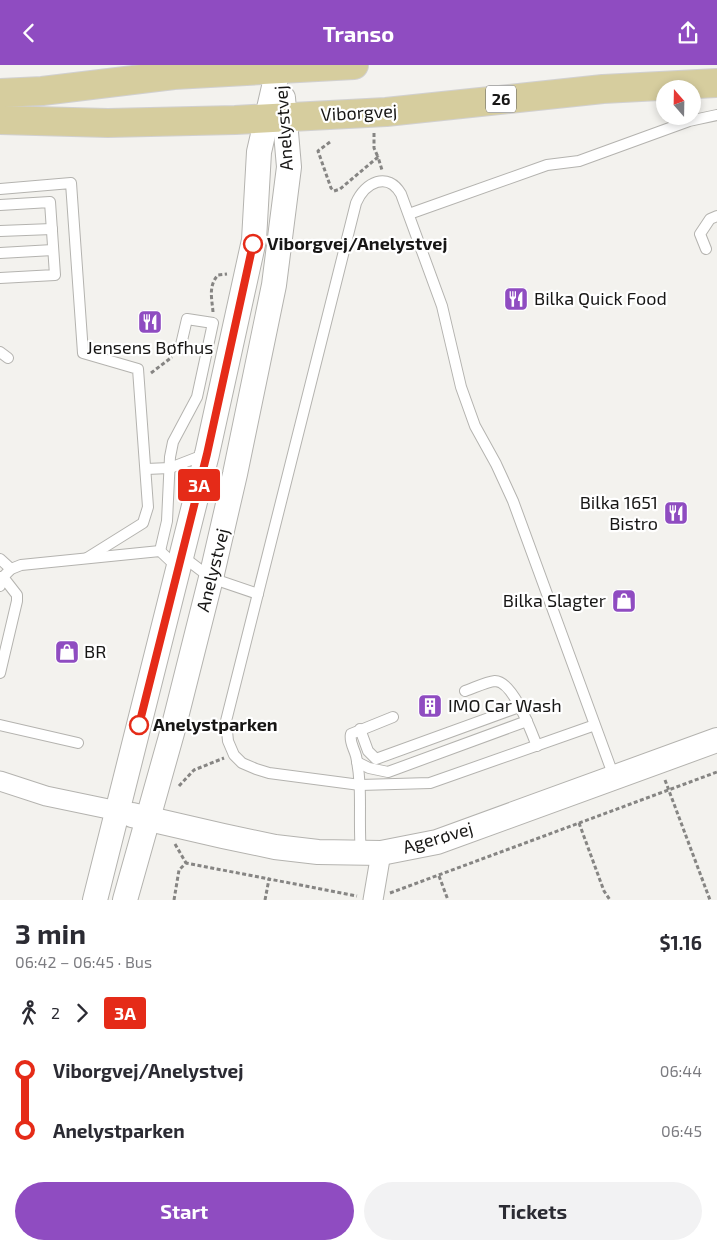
<!DOCTYPE html>
<html lang="en">
<head>
<meta charset="utf-8">
<style>
  body { margin:0; font-family:"Exo 2",sans-serif; background:#f2f2f3; color:#2b2b33; height:100vh; display:flex; flex-direction:column; font-size:19px; white-space:nowrap }
  * { box-sizing:border-box; margin:0 }
  p { font-size:16px; color:#7c7c81 }
  .icon { flex:none; width:28px; height:28px; fill:none; stroke:currentColor; stroke-width:2; stroke-linecap:round; stroke-linejoin:round }
  .map { position:relative; height:835px; overflow:hidden }
  .details { display:flex; flex-direction:column; background:#fff; flex:1 }
  .details>* { flex:none }
  .badge { padding:0 10px; border-radius:4px; font-size:18px; line-height:32px }
  .needle { width:32px; rotate:340deg }
  .tools { position:absolute; left:656px; top:15px; display:grid; gap:10px }
  .tools a { display:grid; place-items:center; width:45px; height:45px; border-radius:50%; background:#fff; box-shadow:0 2px 8px #0003; font-size:25px }
  .map>.badge { position:absolute; translate:-50% -50%; box-shadow:0 0 0 2px #fff }
  .legs { display:flex; align-items:center; gap:8px; height:55px; padding:0 15px; font-size:16px }
  .legs p { margin-inline-start:auto }
  .head { display:flex; align-items:center; justify-content:space-between; height:85px; padding:0 15px }
  h1 { font-size:28px; font-weight:700; line-height:38px }
  .action { display:flex; gap:10px; margin-top:auto; padding:10px 15px }
  .action a { flex:1; height:58px; border-radius:30px; background:#8f4cc1; color:#fff; font-size:20px; font-weight:700; line-height:58px; text-align:center }
  .action a+a { background:#f2f2f3; color:#2b2b33 }
  ul { padding:0 15px; list-style:none }
  li { display:flex; align-items:center; gap:18px; height:60px; font-size:19px }
  li i { display:grid; place-items:center; width:8px; height:100%; margin:0 6px; background:currentColor }
  li i::after { content:''; width:12px; height:12px; margin:-6px; border:4px solid; border-radius:50%; background:#fff }
  li p { margin-inline-start:auto }
  li:first-child i { background:linear-gradient(#0000 50%,currentColor 0) }
  li:last-child i { background:linear-gradient(currentColor 50%,#0000 0) }
  header { display:flex; justify-content:space-between; align-items:center; height:65px; padding:0 15px; background:#8f4cc1; color:#fff; font-size:22px; font-weight:700 }
  .map>svg:first-child { display:block }
  .lines { fill:none; stroke-linecap:round; stroke-linejoin:round }
  .service-casing { stroke:#b4b3af; stroke-width:12 }
  .minor-casing { stroke:#b4b3af; stroke-width:21 }
  .tertiary-casing { stroke:#b4b3af; stroke-width:26 }
  .primary-casing { stroke:#d1d0d0; stroke-width:30 }
  .path { stroke:#868583; stroke-width:3; stroke-dasharray:4 2.5; stroke-linecap:butt }
  .service { stroke:#fff; stroke-width:10 }
  .minor { stroke:#fff; stroke-width:19 }
  .tertiary { stroke:#fff; stroke-width:24 }
  .primary { stroke:#d6cd9e; stroke-width:28 }
  .line-1-casing { stroke:#fff; stroke-width:11 }
  .line-1 { stroke:#e52b18; stroke-width:8 }
  .stop-1-dot { fill:#fff; stroke:#e52b18; stroke-width:2.5 }
  .labels { text-anchor:middle; stroke-width:4.5; stroke-linejoin:round; paint-order:stroke }
  .shield { fill:#fff; stroke:#5d5c5b; stroke-width:1 }
  .shield-label { font-size:16px; font-weight:bold; fill:#171615 }
  .street-label { font-size:18px; fill:#171615; stroke:#fff }
  .stop-label { font-size:18px; font-weight:bold; fill:#171615; stroke:#fff; text-anchor:start }
  .poi-label { font-size:18px; fill:#171615; stroke:#fff; text-anchor:start }
</style>
</head>
<body>
<header><svg class="icon" aria-label="back" viewBox="0 0 24 24"><path d="M15 5l-7 7 7 7"/></svg>Transo<svg class="icon" aria-label="share" viewBox="0 0 24 24"><path d="M12 15V3M7 8l5-5 5 5M5 13v7h14v-7"/></svg></header>
<div class="map">
<svg width="717" height="835" viewBox="0 0 717 835">
  <rect width="100%" height="100%" fill="#f3f2ee"/>
  <g class="lines">
    <defs>
      <g id="service">
        <polyline points="0,124 71,118 83,288 138,304 148,442 143,458 87,493"/>
        <polyline points="0,140 50,137 55,210 0,213"/>
        <polyline points="409,149 547,100 579,96 689,56 717,50"/>
        <polyline points="0,166 52,164"/>
        <polyline points="706,184 700,169 710,154 717,151"/>
        <polyline points="0,188 53,185"/>
        <polyline points="0,287 8,293"/>
        <polyline points="146,404 170,403 206,389"/>
        <polyline points="160,486 167,456 170,392 173,377 197,332 213,258 187,254 180,284"/>
        <polyline points="182,491 211,513 258,529"/>
        <polyline points="0,494 11,504"/>
        <polyline points="0,512 3,512 17,530 17,536 0,608"/>
        <polyline points="0,521 3,512 11,504 21,500 160,486 178,503"/>
        <path d="M465,626c9,-3 21,-9 30,-10 18,0 36,50 42,65"/>
        <polyline points="0,660 78,678"/>
        <path d="M595,660l-165,58 -70,2 -91,-12 -13,-4 -14,-6 -8,-8 -6,-14 -2,-20 130,-518c9,-21 32,-32 45,-9l41,112 19,81 14,39 21,38 17,37 97,265 4,11"/>
        <polyline points="360,664 368,686 376,694 519,642"/>
        <polyline points="357,697 369,703 388,707 527,656"/>
        <path d="M361,788c-3,-32 2,-65 -5,-97 -2,-8 -7,-14 -5,-22l42,-17"/>
      </g>
      <g id="minor">
        <polyline points="0,716 46,731 118,746"/>
        <polyline points="373,835 381,788"/>
      </g>
      <g id="tertiary">
        <polyline points="132,750 223,771 275,782 318,787 381,788 437,777 717,675"/>
        <polyline points="95,835 207,389 254,175 259,87 279,0"/>
        <polyline points="125,835 172,668 211,513 235,409 274,220 289,102 283,33"/>
      </g>
      <g id="primary">
        <polyline points="0,28 42,26 174,10 354,0"/>
        <polyline points="0,55 108,58 235,55 386,47 603,24 717,18"/>
      </g>
    </defs>
    <use href="#service" class="service-casing"/>
    <use href="#minor" class="minor-casing"/>
    <use href="#tertiary" class="tertiary-casing"/>
    <use href="#primary" class="primary-casing"/>
    <g class="path">
      <polyline points="374,68 374,83 378,92"/>
      <polyline points="330,77 318,86 331,123 334,126 340,124 378,92 382,105"/>
      <path d="M213,247c-1,-13 -5,-26 5,-37l9,-1"/>
      <polyline points="151,308 172,292"/>
      <polyline points="665,715 710,835"/>
      <polyline points="179,721 194,705 224,693"/>
      <polyline points="579,758 604,826 610,835"/>
      <polyline points="175,779 186,798"/>
      <polyline points="439,811 448,835"/>
      <polyline points="390,828 717,707"/>
      <polyline points="174,835 179,805 186,798 269,814"/>
      <polyline points="265,835 269,814 357,831"/>
    </g>
    <use href="#service" class="service"/>
    <use href="#minor" class="minor"/>
    <use href="#tertiary" class="tertiary"/>
    <use href="#primary" class="primary"/>
  </g>
  <g class="lines">
    <defs>
      <polyline id="line-1" points="139,660 207,389 253,179"/>
    </defs>
    <use href="#line-1" class="line-1-casing"/>
    <use href="#line-1" class="line-1"/>
  </g>
  <defs>
    <symbol id="restaurant-square" viewBox="-11 -11 22 22"><rect x="-9" y="-9" width="18" height="18" rx="4" fill="#8f4cc1" stroke="#fff"/><path d="M-5-6h1v4h1v-4h1v4h1v-4h1v5L-1.5 .5V6h-2V.5L-5-1ZM5-6V6H3V1.5H1.5Q1.5-4 5-6Z" fill="#fff"/></symbol>
    <symbol id="shop-square" viewBox="-11 -11 22 22"><rect x="-9" y="-9" width="18" height="18" rx="4" fill="#8f4cc1" stroke="#fff"/><path d="M-5-2.5h2.3a2.7 3.5 0 0 1 5.4 0H5L5.5 6h-11ZM-1.5-2.5h3a1.5 2.3 0 0 0-3 0Z" fill="#fff"/></symbol>
    <symbol id="building-square" viewBox="-11 -11 22 22"><rect x="-9" y="-9" width="18" height="18" rx="4" fill="#8f4cc1" stroke="#fff"/><path d="M-4-6H4V6H1V3H-1V6H-4ZM-2.5-4.3h1.7v1.8h-1.7ZM.8-4.3h1.7v1.8H.8ZM-2.5-1h1.7V.8h-1.7ZM.8-1h1.7V.8H.8Z" fill="#fff"/></symbol>
  </defs>
  <g fill-rule="evenodd">
    <use href="#restaurant-square" x="502" y="220" width="28" height="28"/>
    <use href="#restaurant-square" x="136" y="243" width="28" height="28"/>
    <use href="#restaurant-square" x="662" y="434" width="28" height="28"/>
    <use href="#shop-square" x="610" y="522" width="28" height="28"/>
    <use href="#shop-square" x="53" y="573" width="28" height="28"/>
    <use href="#building-square" x="416" y="627" width="28" height="28"/>
  </g>
  <g class="stop-1-dot">
    <circle cx="253" cy="179" r="9"/>
    <circle cx="139" cy="660" r="9"/>
  </g>
  <g class="labels">
    <rect class="shield" x="486" y="20.5" width="30" height="27" rx="4"/>
    <g class="shield-label">
      <text x="501" y="40">26</text>
    </g>
    <g class="street-label">
      <text transform="translate(359 48) rotate(-3)" y="6">Viborgvej</text>
      <text transform="translate(284 63) rotate(-94)" y="6">Anelystvej</text>
      <text transform="translate(213 505) rotate(-76)" y="6">Anelystvej</text>
      <text transform="translate(438 773) rotate(-16)" y="6">Agerøvej</text>
    </g>
    <g class="stop-label">
      <text x="267" y="185">Viborgvej/Anelystvej</text>
      <text x="153" y="666">Anelystparken</text>
    </g>
    <g class="poi-label">
      <text x="534" y="240">Bilka Quick Food</text>
      <text x="150" y="289" text-anchor="middle">Jensens Bøfhus</text>
      <text x="658" y="444" text-anchor="end">Bilka 1651<tspan x="658" dy="21">Bistro</tspan></text>
      <text x="606" y="542" text-anchor="end">Bilka Slagter</text>
      <text x="84" y="593">BR</text>
      <text x="448" y="647">IMO Car Wash</text>
    </g>
  </g>
</svg>
<div class="tools">
<a><svg class="needle" viewBox="-14 -14 28 28"><path d="M0-13l5 13h-10z" fill="#e53935"/><path d="M0 13l5-13h-10z" fill="#7c7c81"/></svg></a>
</div>
<b class="badge" style="left:199px;top:420px;background:#e52b18;color:#fff">3A</b>
</div>
<section class="details">
<div class="head"><div><h1>3 min</h1><p>06:42 – 06:45 · Bus</p></div><b>$1.16</b></div>
<div class="legs"><svg class="icon" aria-label="walk" viewBox="0 0 24 24"><circle cx="13" cy="4" r="2"/><path d="M13 8l-2 6 4 7M11 14l-3 7M7 12l3-4h3l4 4"/></svg>2<svg class="icon" aria-label="forward" viewBox="0 0 24 24"><path d="M9 5l7 7-7 7"/></svg><b class="badge" style="background:#e52b18;color:#fff">3A</b></div>
<ul>
<li><i style="color:#e52b18"></i><b>Viborgvej/Anelystvej</b><p>06:44</p></li>
<li><i style="color:#e52b18"></i><b>Anelystparken</b><p>06:45</p></li>
</ul>
<div class="action"><a>Start</a><a>Tickets</a></div>
</section>
</body>
</html>
